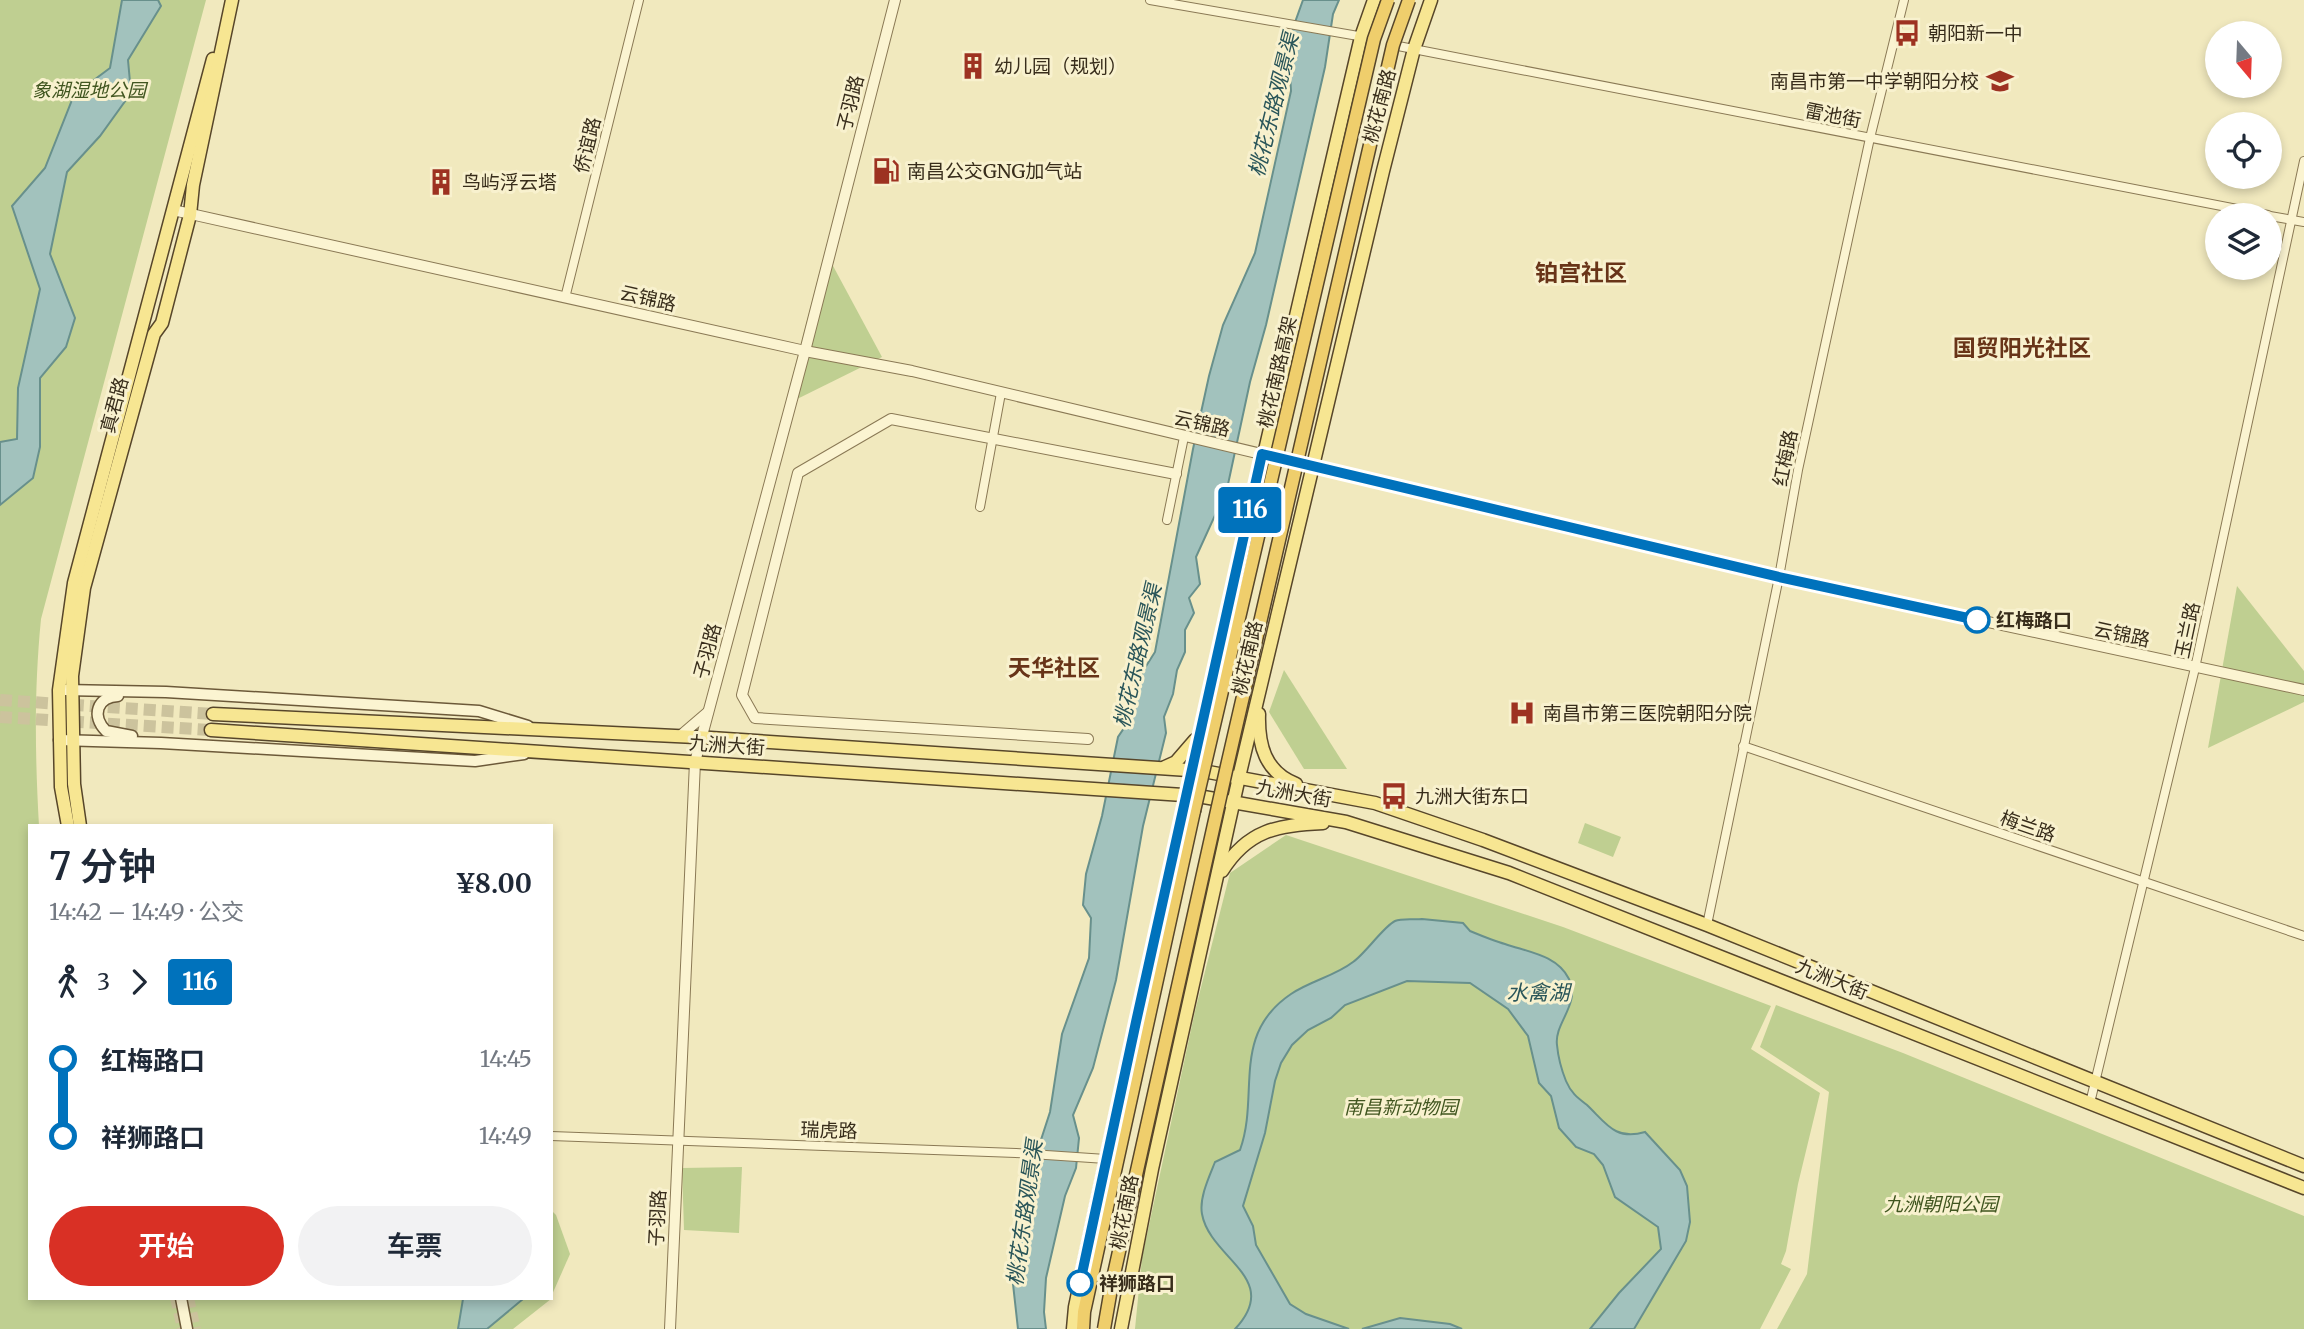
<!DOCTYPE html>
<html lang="zh">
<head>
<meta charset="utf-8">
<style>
  body { margin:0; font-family:Merriweather,"Noto Sans SC",serif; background:#f2f2f3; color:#1f2937; height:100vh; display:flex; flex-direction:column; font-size:26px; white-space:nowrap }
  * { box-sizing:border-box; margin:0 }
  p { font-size:23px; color:#747a83 }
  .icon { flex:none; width:38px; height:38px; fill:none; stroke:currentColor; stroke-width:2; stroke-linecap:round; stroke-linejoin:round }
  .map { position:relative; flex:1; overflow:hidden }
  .side { position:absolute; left:28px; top:824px; width:525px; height:476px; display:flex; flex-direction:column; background:#fff; border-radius:0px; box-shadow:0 4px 10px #0003 }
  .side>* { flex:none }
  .badge { padding:0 14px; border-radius:5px; font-size:24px; line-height:46px }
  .needle { width:46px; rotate:161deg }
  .fabs { position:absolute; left:2205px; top:21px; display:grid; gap:14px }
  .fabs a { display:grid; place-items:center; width:77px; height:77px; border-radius:50%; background:#fff; box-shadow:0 4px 10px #0003; font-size:35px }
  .map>.badge { position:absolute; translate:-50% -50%; box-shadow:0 0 0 4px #fff }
  .legs { display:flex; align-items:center; gap:10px; height:77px; padding:0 21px; font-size:23px }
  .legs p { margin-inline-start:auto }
  .summary { display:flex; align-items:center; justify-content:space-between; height:119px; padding:0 21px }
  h1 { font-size:38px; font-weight:600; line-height:52px }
  .action { display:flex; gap:14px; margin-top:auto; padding:14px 21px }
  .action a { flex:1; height:80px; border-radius:42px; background:#d93025; color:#fff; font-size:28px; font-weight:600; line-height:80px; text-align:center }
  .action a+a { background:#f2f2f3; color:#1f2937 }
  ul { padding:0 21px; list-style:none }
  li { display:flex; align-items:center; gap:24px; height:77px; font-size:26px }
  li i { display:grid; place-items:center; width:10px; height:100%; margin:0 9px; background:currentColor }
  li i::after { content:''; width:18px; height:18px; margin:-9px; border:5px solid; border-radius:50%; background:#fff }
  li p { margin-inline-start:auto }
  li:first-child i { background:linear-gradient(#0000 50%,currentColor 0) }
  li:last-child i { background:linear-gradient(currentColor 50%,#0000 0) }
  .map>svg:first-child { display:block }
  .green { fill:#bfcf91 }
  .water { fill:#a2c2bd; stroke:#68908c; stroke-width:2 }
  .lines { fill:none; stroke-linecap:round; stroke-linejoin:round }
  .secondary-tunnel { stroke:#ccc39d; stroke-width:10; stroke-dasharray:10 5; stroke-linecap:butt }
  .primary-tunnel { stroke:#ccc39d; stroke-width:12; stroke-dasharray:12 6; stroke-linecap:butt }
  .minor-casing { stroke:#8a7955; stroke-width:10 }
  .tertiary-casing { stroke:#8a7955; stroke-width:12 }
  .secondary-casing { stroke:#6c5939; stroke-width:13 }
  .primary-casing { stroke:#57462a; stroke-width:15 }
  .trunk-casing { stroke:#57462a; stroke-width:15 }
  .minor { stroke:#fbf4d1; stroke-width:8 }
  .tertiary { stroke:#fbf4d1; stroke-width:10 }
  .secondary { stroke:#fbf4d1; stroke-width:10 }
  .primary { stroke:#f7e692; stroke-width:12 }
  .trunk { stroke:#efce6c; stroke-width:12 }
  .trunk-bridge-casing { stroke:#57462a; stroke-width:15; stroke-linecap:butt }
  .trunk-bridge { stroke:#efce6c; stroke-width:12 }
  .line-1-casing { stroke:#fff; stroke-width:16 }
  .line-1 { stroke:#0072bc; stroke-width:10 }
  .stop-1-dot { fill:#fff; stroke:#0072bc; stroke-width:3.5 }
  .labels { text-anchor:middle; stroke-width:6; stroke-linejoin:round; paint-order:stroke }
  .poi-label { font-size:19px; fill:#382d1b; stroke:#f8f1ce; text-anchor:start }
  .park-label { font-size:19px; font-style:italic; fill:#415620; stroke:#f8f1ce }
  .street-label { font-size:19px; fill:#382d1b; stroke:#f8f1ce }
  .stop-label { font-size:19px; font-weight:bold; fill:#382d1b; stroke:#f8f1ce; text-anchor:start }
  .water-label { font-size:21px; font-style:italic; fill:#295559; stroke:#f8f1ce }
  .quarter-label { font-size:23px; font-weight:bold; fill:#683418; stroke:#f8f1ce }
</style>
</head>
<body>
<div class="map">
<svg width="2304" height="1329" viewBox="0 0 2304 1329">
  <rect width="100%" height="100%" fill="#f1e9be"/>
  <g class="green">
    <path d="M0,0h206l-165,619c-7,71 -6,136 -2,207h-9v472l521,1 -38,30h-513z"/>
    <polygon points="825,251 882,357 785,405"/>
    <polygon points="2237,586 2304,671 2304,702 2208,748"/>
    <polygon points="1284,670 1347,769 1304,769 1269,712"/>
    <polygon points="1585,823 1621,837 1613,857 1578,843"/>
    <polygon points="1286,835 1563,927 1771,1006 1751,1049 1820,1093 1798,1184 1786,1251 1781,1264 1791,1269 1760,1329 1135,1329 1142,1258 1195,1011 1230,873"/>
    <polygon points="1776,1005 1903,1053 2304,1216 2304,1329 1777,1329 1807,1274 1829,1092 1760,1047"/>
    <polygon points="742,1167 739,1233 684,1230 682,1168"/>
    <polygon points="551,1210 556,1215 570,1254 551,1297"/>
  </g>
  <g class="water">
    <polygon points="122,0 158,0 161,6 128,60 131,93 100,136 67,172 50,254 75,318 66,347 40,378 40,447 33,478 0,505 0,442 17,439 18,388 40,289 12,206 45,168 74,95 110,68"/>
    <polygon points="1303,0 1339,0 1333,14 1325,67 1266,325 1250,382 1227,489 1196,557 1200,584 1189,598 1194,613 1185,630 1185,652 1177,670 1173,694 1164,717 1166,733 1143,826 1116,980 1093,1068 1073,1115 1079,1138 1076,1168 1065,1196 1046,1278 1044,1312 1046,1329 1018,1329 1013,1284 1014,1253 1025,1189 1050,1112 1062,1034 1089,958 1091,918 1083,905 1086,874 1102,816 1118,737 1124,728 1143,671 1155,652 1193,449 1209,376 1223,325 1255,253 1291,91 1288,42"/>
    <path d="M1422,919l41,4 7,8c12,5 24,10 35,13 23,8 52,11 64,35 12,25 -15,44 -12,66 1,11 5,26 9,36 5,12 12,17 21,24 19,18 28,36 58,27l35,38 7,16 3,36 -4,19 -52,88h-44l29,-36 42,-44 -3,-22 -43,-30 -12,-32 -9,-11 -18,-7 -17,-19 -8,-32 -12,-13 -11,-47 -20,-27 -38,-26 -63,-2 -62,24 -14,13 -23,12 -16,15 -11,18 -6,18 -10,52 -22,73 10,20 3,19 34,59 16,10 43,15h-114c48,-51 -25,-70 -33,-115 -3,-16 7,-37 13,-52l25,-12c20,-55 -10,-115 51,-156 19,-13 44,-18 62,-32 12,-8 31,-36 42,-41 7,-3 19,-1 27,-2z"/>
    <polygon points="463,1299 463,1298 523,1299 487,1329 458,1329"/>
    <polygon points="1400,1318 1450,1324 1462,1329 1362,1329"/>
  </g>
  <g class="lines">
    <g class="secondary-tunnel">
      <polyline points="175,1298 182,1329"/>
      <polyline points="189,1298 196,1329"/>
    </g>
    <g class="primary-tunnel">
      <polyline points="0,700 213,714"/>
      <polyline points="0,717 211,730"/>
    </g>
    <defs>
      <g id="minor">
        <polyline points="1150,0 1364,37"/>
        <polyline points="1393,45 2268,215"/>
        <polyline points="2270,216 2304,222"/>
        <polyline points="565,298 639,0"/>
        <polyline points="980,507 1001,393"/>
        <polyline points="1167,520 1184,437"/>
        <polyline points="1743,746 2304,936"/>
        <polyline points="1707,925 1779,577 1798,470 1870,138 1904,0"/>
        <polyline points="2090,1103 2195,668 2304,161"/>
        <polyline points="551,1136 1016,1153 1106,1159"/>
      </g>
      <g id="tertiary">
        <polyline points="173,210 805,351 912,371 1779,577 2304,690"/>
        <polyline points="680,736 708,712"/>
        <polyline points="1088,739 755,718 742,695 798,473 891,419 1176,474"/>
        <polyline points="670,1329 695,762 805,351 895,0"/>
      </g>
      <g id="secondary">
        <polyline points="64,690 166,692 479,711 528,726"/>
        <path d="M118,696c-21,1 -27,20 -12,35l26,5"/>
        <polyline points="59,740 161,743 475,761 524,754"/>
        <polyline points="181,1298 187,1329"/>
      </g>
      <g id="primary">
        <polyline points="213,714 696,737 1203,771 1375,803 1483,840 1707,925 2304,1166"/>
        <path d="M1259,714c-1,31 6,58 37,70"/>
        <polyline points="211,730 1198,796 1346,822 1509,873 2304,1188"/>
        <polyline points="1165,767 1176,762 1195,740"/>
        <polyline points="68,826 61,787 59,690 74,583 213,59"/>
        <polyline points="80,826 74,784 72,676 84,588 154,334 162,323 190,215 193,185 232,0"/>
        <path d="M1222,871c26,-41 55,-46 101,-48"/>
        <path d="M1073,1329l2,-22c90,-425 187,-848 286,-1270l13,-37"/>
        <polyline points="1121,1329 1152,1169 1239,777 1383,171 1414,49 1431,0"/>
      </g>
      <polyline id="trunk" points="1083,1329 1084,1312 1194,811"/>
    </defs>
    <use href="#minor" class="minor-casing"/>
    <use href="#tertiary" class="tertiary-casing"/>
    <use href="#secondary" class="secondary-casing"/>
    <use href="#primary" class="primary-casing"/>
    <use href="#trunk" class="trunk-casing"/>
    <use href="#minor" class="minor"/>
    <use href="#tertiary" class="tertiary"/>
    <use href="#secondary" class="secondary"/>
    <use href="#primary" class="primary"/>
    <use href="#trunk" class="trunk"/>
    <defs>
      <g id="trunk-bridge">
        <polyline points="1194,811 1374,39 1388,0"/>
        <polyline points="1104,1329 1112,1283 1227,766 1393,45 1409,0"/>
      </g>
    </defs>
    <use href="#trunk-bridge" class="trunk-bridge-casing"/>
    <use href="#trunk-bridge" class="trunk-bridge"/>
  </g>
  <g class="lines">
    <defs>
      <polyline id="line-1" points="1080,1283 1136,1022 1262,454 1779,577 1977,620"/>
    </defs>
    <use href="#line-1" class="line-1-casing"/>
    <use href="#line-1" class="line-1"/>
  </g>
  <defs>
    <symbol id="bus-bare" viewBox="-9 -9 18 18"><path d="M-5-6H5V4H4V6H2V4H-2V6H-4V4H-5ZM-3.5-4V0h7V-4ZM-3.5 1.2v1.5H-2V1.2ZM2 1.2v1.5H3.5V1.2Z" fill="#9d3221" stroke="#f8f1ce" stroke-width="2.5" paint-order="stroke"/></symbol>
    <symbol id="building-bare" viewBox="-9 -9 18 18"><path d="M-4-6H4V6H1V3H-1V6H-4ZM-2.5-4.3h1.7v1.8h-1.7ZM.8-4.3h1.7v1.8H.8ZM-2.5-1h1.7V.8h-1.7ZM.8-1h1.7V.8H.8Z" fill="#9d3221" stroke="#f8f1ce" stroke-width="2.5" paint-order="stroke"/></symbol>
    <symbol id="school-bare" viewBox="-9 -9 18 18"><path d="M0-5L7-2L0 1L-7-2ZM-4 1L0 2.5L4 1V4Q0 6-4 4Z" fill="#9d3221" stroke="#f8f1ce" stroke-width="2.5" paint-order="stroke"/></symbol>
    <symbol id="fuel-bare" viewBox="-9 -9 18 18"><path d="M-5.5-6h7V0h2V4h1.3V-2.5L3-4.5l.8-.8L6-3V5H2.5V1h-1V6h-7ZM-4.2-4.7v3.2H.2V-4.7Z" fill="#9d3221" stroke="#f8f1ce" stroke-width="2.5" paint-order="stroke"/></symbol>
    <symbol id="hospital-bare" viewBox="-9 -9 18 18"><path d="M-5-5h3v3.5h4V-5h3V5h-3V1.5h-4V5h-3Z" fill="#9d3221" stroke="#f8f1ce" stroke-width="2.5" paint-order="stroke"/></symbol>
  </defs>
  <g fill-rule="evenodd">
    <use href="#bus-bare" x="1888" y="14" width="38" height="38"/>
    <use href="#building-bare" x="954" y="47" width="38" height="38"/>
    <use href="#school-bare" x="1981" y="62" width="38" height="38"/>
    <use href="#fuel-bare" x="867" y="152" width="38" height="38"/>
    <use href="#building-bare" x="422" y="163" width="38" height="38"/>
    <use href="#hospital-bare" x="1503" y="694" width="38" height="38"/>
    <use href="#bus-bare" x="1375" y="777" width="38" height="38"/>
  </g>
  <g class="stop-1-dot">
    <circle cx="1977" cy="620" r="12"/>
    <circle cx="1080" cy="1283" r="12"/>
  </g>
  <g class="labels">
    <g class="poi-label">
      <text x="1928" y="40">朝阳新一中</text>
      <text x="994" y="73">幼儿园（规划）</text>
      <text x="1979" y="88" text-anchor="end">南昌市第一中学朝阳分校</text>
      <text x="907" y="178">南昌公交GNG加气站</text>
      <text x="462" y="189">鸟屿浮云塔</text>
      <text x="1543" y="720">南昌市第三医院朝阳分院</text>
      <text x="1415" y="803">九洲大街东口</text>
    </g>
    <g class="park-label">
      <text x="89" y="97">象湖湿地公园</text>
      <text x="1401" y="1114">南昌新动物园</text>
      <text x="1941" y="1211">九洲朝阳公园</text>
    </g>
    <g class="street-label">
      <text transform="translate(850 103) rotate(-76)" y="7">子羽路</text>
      <text transform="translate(1379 106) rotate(-75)" y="7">桃花南路</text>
      <text transform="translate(1833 115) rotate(11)" y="7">雷池街</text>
      <text transform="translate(587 145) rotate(-76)" y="7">侨谊路</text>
      <text transform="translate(648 298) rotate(13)" y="7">云锦路</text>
      <text transform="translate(1277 372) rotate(-77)" y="7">桃花南路高架</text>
      <text transform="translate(114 405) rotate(-75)" y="7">真君路</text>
      <text transform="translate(1202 423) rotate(13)" y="7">云锦路</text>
      <text transform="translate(1785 458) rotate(-79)" y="7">红梅路</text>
      <text transform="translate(2187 630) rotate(-78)" y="7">玉兰路</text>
      <text transform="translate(2122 634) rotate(12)" y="7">云锦路</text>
      <text transform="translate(707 651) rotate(-75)" y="7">子羽路</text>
      <text transform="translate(1247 658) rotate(-77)" y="7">桃花南路</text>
      <text transform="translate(727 745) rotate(4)" y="7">九洲大街</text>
      <text transform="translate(1294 793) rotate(10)" y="7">九洲大街</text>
      <text transform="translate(2028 826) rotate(19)" y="7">梅兰路</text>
      <text transform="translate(1832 979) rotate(22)" y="7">九洲大街</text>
      <text transform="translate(829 1130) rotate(2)" y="7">瑞虎路</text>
      <text transform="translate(1124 1212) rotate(-79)" y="7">桃花南路</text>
      <text transform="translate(657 1218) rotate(-87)" y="7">子羽路</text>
    </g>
    <g class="stop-label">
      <text x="1996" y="627">红梅路口</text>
      <text x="1099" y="1290">祥狮路口</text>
    </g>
    <g class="water-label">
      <text transform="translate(1274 105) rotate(-76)" y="7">桃花东路观景渠</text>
      <text transform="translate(1138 656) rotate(-77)" y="7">桃花东路观景渠</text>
      <text x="1538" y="1000">水禽湖</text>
      <text transform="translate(1025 1213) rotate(-82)" y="7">桃花东路观景渠</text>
    </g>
    <g class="quarter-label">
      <text x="1581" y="281">铂宫社区</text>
      <text x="2022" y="356">国贸阳光社区</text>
      <text x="1054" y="676">天华社区</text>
    </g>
  </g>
</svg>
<div class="fabs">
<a><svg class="needle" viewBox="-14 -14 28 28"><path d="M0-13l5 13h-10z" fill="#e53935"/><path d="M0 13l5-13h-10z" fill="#747a83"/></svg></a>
<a><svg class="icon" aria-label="locate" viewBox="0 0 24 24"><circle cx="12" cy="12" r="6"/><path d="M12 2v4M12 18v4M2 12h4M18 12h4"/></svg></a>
<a><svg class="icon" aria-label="layers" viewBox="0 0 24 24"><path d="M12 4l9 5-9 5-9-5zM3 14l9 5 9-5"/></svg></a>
</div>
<b class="badge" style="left:1250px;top:510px;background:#0072bc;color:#fff">116</b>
<section class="side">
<div class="summary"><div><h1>7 分钟</h1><p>14:42 – 14:49 · 公交</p></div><b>¥8.00</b></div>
<div class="legs"><svg class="icon" aria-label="walk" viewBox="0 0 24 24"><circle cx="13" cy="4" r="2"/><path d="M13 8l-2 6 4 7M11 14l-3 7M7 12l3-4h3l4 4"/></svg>3<svg class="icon" aria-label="forward" viewBox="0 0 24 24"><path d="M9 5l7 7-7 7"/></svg><b class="badge" style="background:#0072bc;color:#fff">116</b></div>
<ul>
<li><i style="color:#0072bc"></i><b>红梅路口</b><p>14:45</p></li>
<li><i style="color:#0072bc"></i><b>祥狮路口</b><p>14:49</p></li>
</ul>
<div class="action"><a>开始</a><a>车票</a></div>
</section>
</div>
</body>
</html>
